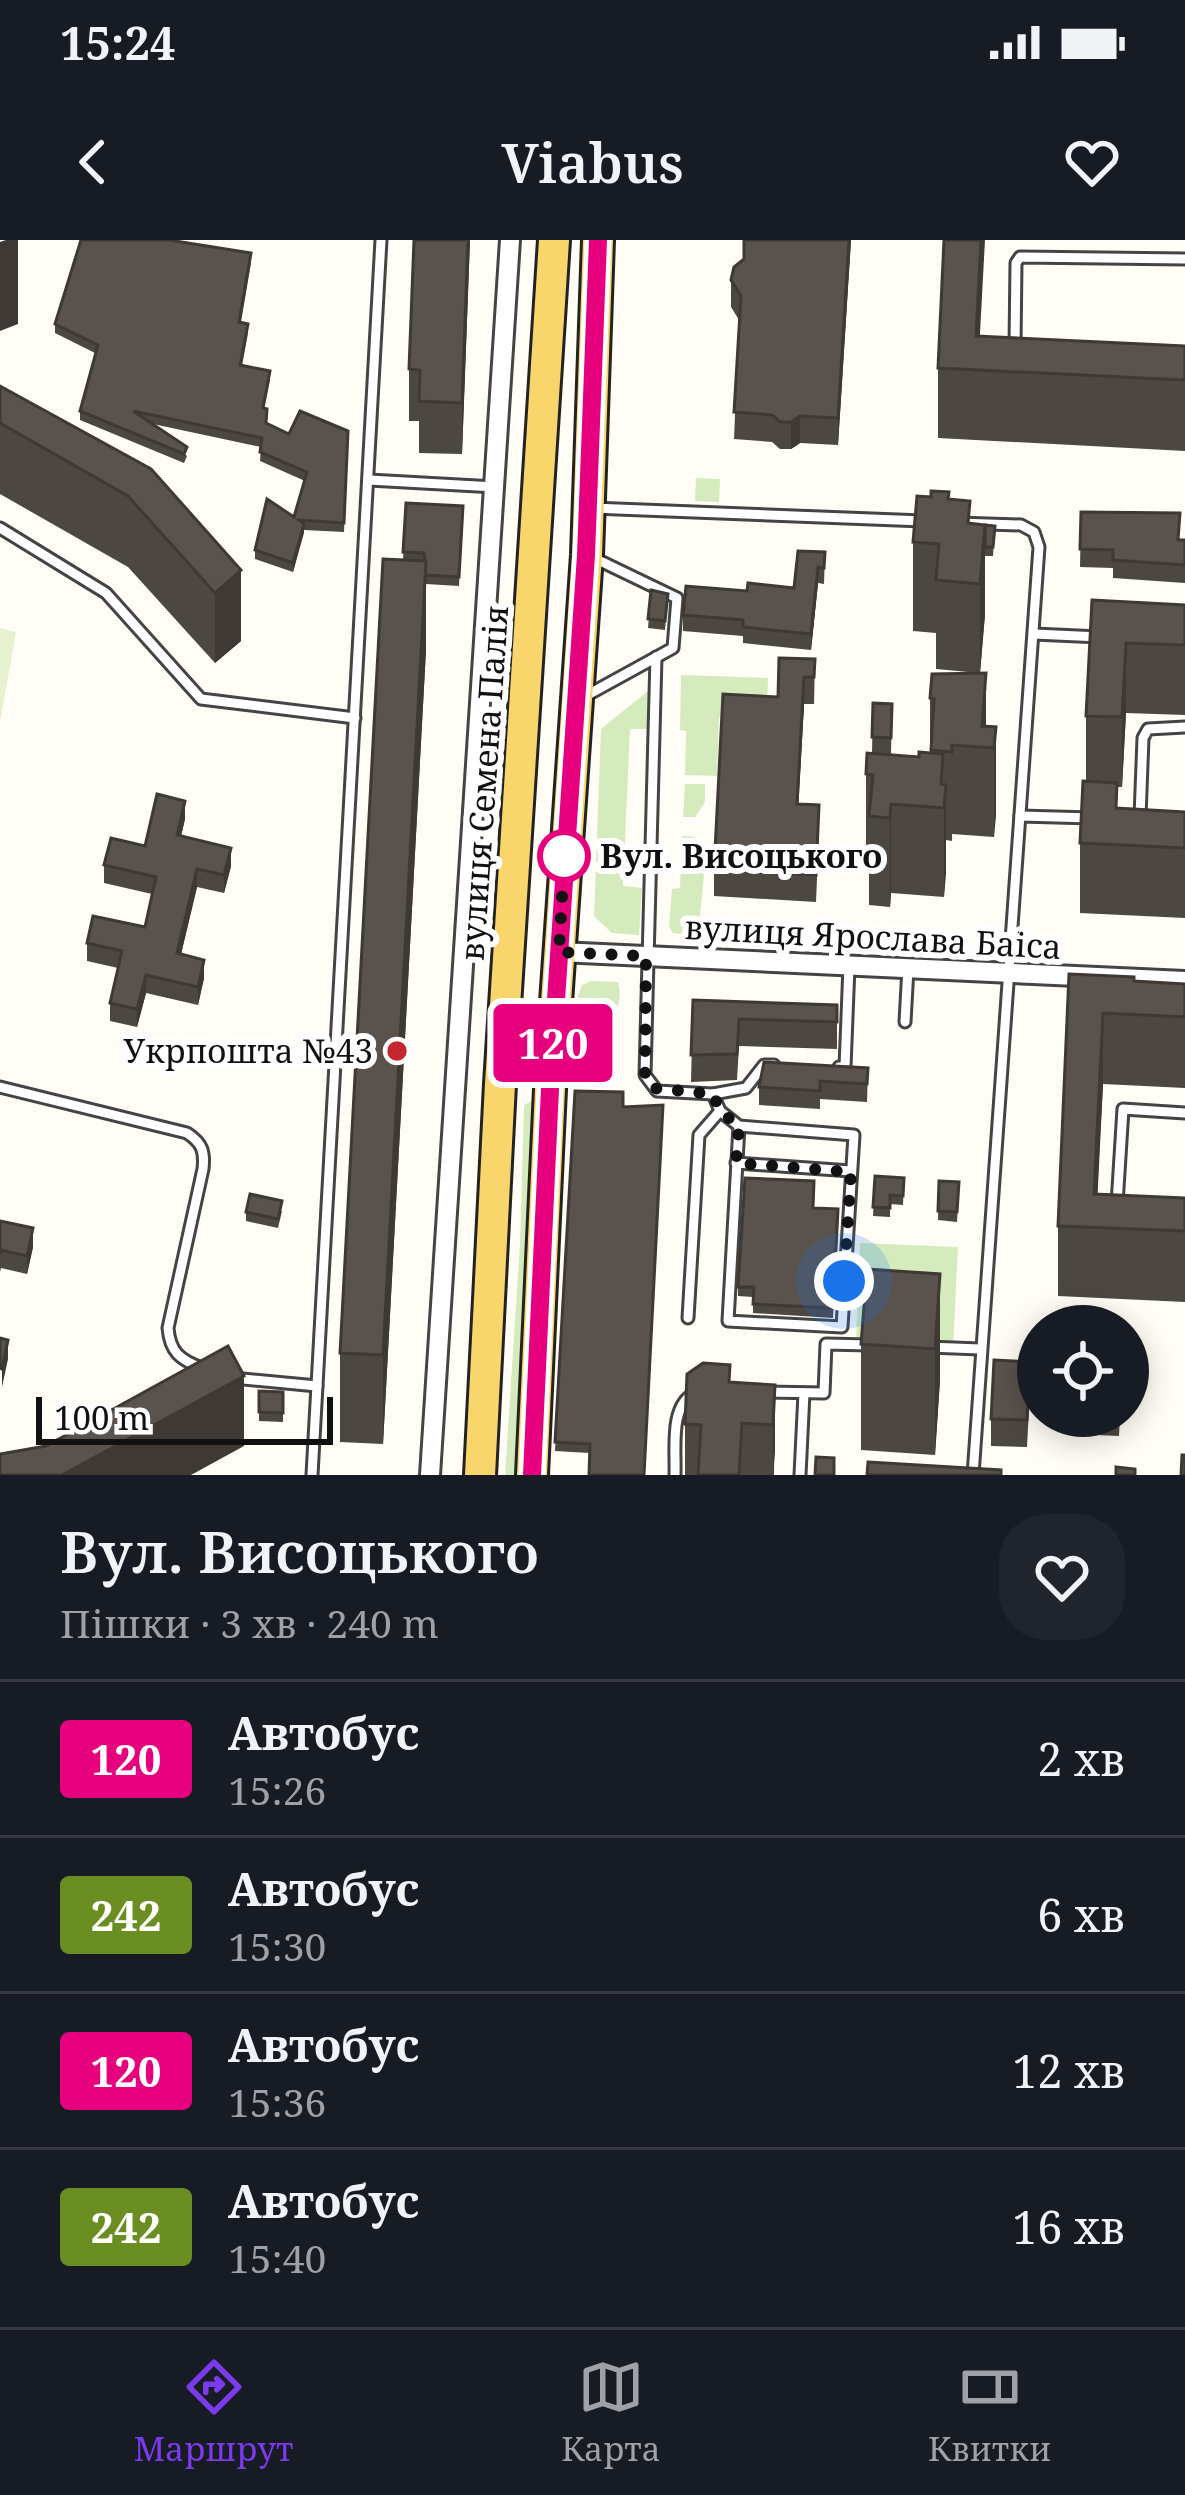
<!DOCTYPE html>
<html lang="uk">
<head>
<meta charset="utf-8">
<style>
  body { margin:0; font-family:"Noto Serif",serif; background:#20242c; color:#f1f3f6; height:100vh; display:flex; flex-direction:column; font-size:45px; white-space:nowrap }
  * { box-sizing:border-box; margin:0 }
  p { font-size:39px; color:#9ea1a6 }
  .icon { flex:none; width:66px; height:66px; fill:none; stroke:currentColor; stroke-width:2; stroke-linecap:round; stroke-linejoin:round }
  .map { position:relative; height:1235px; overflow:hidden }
  .sheet { display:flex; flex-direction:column; background:#171b24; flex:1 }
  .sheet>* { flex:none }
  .badge { padding:0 24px; border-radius:9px; font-size:42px; line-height:78px }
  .controls { position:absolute; left:1017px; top:1065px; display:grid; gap:24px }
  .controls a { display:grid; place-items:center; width:132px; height:132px; border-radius:50%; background:#171b24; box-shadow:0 6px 30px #0003; font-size:60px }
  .scale { position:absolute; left:36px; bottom:30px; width:297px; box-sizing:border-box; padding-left:12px; border:6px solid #111; border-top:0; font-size:33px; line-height:42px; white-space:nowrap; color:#111; -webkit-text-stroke:9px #fff; paint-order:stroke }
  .you { position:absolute; width:60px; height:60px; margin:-30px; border:9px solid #fff; border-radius:50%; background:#1a73e8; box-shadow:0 0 0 18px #1a73e833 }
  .map>.badge { position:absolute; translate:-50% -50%; box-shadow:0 0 0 6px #fff }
  .round { display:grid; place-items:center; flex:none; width:126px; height:126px; border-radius:48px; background:#20242c }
  .headline { display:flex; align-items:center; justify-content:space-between; height:204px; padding:0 60px }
  h1 { font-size:57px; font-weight:600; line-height:90px }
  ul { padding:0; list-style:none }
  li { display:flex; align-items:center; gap:36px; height:156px; padding:0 60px; border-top:3px solid #363941 }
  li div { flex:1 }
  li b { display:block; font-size:45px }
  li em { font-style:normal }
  li .badge { min-width:132px; font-weight:700; text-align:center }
  .status { display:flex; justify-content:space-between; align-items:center; height:84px; padding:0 60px; background:#171b24; direction:ltr }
  .status svg { height:33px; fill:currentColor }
  header { display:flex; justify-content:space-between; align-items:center; height:156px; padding:0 60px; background:#171b24; font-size:54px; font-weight:600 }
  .menu { display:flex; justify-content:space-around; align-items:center; height:168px; border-top:3px solid #363941; background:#171b24; font-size:33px; color:#9ea1a6 }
  .menu a { display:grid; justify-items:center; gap:6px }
  .menu .current { color:#7c3aed }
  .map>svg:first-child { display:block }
  .green { fill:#d5ebbd }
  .pitch { fill:#e6f2cf }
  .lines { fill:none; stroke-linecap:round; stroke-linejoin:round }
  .lane-casing { stroke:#444; stroke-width:15 }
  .street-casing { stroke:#444; stroke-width:24 }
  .primary-casing { stroke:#222; stroke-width:36 }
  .lane { stroke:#fff; stroke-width:9 }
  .street { stroke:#fff; stroke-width:18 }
  .primary { stroke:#f9d66b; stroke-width:30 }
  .wall { fill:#4d4742 }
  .shaded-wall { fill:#3f3936 }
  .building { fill:#5a524d; stroke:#3f3936; stroke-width:3 }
  .line-casing { stroke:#fff; stroke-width:27 }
  .line { stroke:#e6007e; stroke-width:18 }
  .walk { stroke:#111; stroke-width:12; stroke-dasharray:0 21.6 }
  .stop-dot { fill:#fff; stroke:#e6007e; stroke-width:6 }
  .poi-dot { fill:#c4262e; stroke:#fff; stroke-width:4.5 }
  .labels { text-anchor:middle; stroke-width:12; stroke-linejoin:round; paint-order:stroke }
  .street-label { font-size:33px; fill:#111; stroke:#fff }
  .stop-label { font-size:33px; font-weight:bold; fill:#111; stroke:#fff; text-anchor:start }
  .poi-label { font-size:33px; fill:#111; stroke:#fff; text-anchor:end }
</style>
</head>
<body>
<div class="status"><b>15:24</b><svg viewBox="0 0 49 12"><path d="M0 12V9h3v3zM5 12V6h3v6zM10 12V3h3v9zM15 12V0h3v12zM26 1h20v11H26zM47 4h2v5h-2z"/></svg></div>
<header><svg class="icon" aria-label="back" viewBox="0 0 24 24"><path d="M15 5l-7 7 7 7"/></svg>Viabus<svg class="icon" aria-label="heart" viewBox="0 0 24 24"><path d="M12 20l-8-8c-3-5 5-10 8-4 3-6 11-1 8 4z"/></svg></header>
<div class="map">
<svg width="1185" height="1235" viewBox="0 0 1185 1235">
  <rect width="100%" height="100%" fill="#fffdf5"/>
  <g class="green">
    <polygon points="696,238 720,239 719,262 695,261"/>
    <polygon points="681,435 768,438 767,478 719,477 717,536 685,535 686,491 680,490"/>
    <polygon points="653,447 656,489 630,489 623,646 642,648 639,695 612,693 594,676 601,489"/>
    <polygon points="685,544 705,544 705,562 695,577 683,577"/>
    <polygon points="682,596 695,597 697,605 706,614 698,697 673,693 669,687 672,649 680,648"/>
    <path d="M592,741l26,1c8,27 -13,50 -40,55v-41l4,-11z"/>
    <polygon points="532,861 518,1235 505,1235 520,1004 524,865"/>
    <polygon points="860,1003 958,1007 953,1108 856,1104"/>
  </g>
  <polygon class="pitch" points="0,388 16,392 0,482"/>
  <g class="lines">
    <defs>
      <g id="lane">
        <polyline points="1015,105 1016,23 1020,17 1185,19"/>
        <polyline points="369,240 495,247"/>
        <polyline points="592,268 923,281"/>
        <polyline points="958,283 1021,285 1034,292 1039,307 973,1235"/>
        <polyline points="0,288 106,353 201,459 355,478"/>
        <polyline points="1034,394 1100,397"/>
        <polyline points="656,417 645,835 657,851 713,854 720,871 739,886 854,895 842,1087 728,1081 739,886"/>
        <polyline points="582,458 673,408 677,358 594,318"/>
        <polyline points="1020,576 1092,578"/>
        <polyline points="1140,577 1143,498 1148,489 1185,487"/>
        <polyline points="905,782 908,728"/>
        <polyline points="839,827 845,827 849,726"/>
        <path d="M0,847l187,46c15,10 18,18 16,36l-35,159c2,24 12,32 34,40"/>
        <polyline points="713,854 746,848 764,825 774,825"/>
        <polyline points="736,923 851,931"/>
        <polyline points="1117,964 1123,869 1185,873"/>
        <polyline points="688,1078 699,895 720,871"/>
        <polyline points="928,1107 980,1109"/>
        <polyline points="233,1138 317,1146"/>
        <polyline points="766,1152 824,1153 826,1104 870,1105"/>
        <polyline points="312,1235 381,0"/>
        <path d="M675,1235c1,-26 -6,-70 20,-82"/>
        <polyline points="800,1235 804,1153"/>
      </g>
      <g id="street">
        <polyline points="559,712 1185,741"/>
        <polyline points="430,1235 510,0"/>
      </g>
      <g id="primary">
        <polyline points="480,1235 500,844 554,0"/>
        <polyline points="532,1235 550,849 587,315 598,0"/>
      </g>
    </defs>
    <use href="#lane" class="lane-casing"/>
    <use href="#street" class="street-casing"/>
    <use href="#primary" class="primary-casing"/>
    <use href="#lane" class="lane"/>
    <use href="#street" class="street"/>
    <use href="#primary" class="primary"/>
  </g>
  <g class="wall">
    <polygon points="470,0 462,214 419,213 419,181 409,181 409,129"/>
    <polygon points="744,0 851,0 838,205 800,203 791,209 780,209 772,202 734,199 739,80 731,67 731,40 744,19"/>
    <polygon points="251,23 241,82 248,93 242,126 270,140 264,169 267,183 289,194 348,191 344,292 304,290 293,332 255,319 255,310 294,277 305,241 260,221 261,207 153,184 187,216 184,223 80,180 80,171 95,113 55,93 55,84"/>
    <polygon points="980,96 1185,106 1185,211 938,198 938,128"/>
    <polygon points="0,146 151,229 241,401 215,423 128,327 0,254"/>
    <polygon points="949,259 970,283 995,286 993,316 985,316 985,374 980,433 986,486 996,487 994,597 952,594 952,601 946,600 944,657 891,653 890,667 869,665 869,623 866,623 866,534 872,513 873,463 892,464 891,515 919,517 930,513 930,458 979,433 936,429 936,393 913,391 913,302"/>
    <polygon points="406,263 463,266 459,346 426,344 426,410 383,1204 340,1202 340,1113 403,320"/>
    <polygon points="1081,272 1185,300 1185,343 1113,338 1113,328 1080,327"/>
    <polygon points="825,312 824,344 818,343 811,410 743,403 743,396 683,391 683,375 747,351 794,348"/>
    <polygon points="651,350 668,354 665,390 648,388"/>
    <polygon points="1092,360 1185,365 1185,475 1126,473 1122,547 1117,547 1117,568 1185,572 1185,678 1080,673 1080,603 1086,541 1086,476"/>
    <polygon points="815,419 814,464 804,464 798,564 819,592 816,662 714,656 714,630 778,457"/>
    <polygon points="185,579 181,596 231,626 224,653 197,647 181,714 204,738 198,765 146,753 137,787 110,781 110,763 118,728 87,721 87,703 145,687 152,654 104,643 104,625 145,606"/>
    <polygon points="1069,734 1134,741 1185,744 1185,848 1103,844 1097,954 1185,958 1185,1062 1058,1056 1058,986"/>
    <polygon points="693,760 837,765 837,809 739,806 737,840 691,842"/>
    <polygon points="868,828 867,862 820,859 820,869 759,865 759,847"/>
    <polygon points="575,851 623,852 590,1213 555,1211"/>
    <polygon points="875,936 904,938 903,965 890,964 890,977 873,976"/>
    <polygon points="939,941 959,942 957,982 938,980"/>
    <polygon points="813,968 838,969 833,1078 753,1073 753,1057 738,1056 738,1047"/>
    <polygon points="282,971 278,988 246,981 246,972"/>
    <polygon points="0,981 33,1007 27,1034 1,1028 0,1032"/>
    <polygon points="940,1034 940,1140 935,1215 861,1210 861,1104"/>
    <polygon points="730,1142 775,1145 774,1235 685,1235 685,1184"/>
    <polygon points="1030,1149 1027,1207 991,1206 991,1179"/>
    <polygon points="259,1151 283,1152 283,1182 259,1181"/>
    <polygon points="1072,1176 1120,1176 1119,1196 1072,1194"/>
  </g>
  <g class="shaded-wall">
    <polygon points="6,0 18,0 18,84 0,91 0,2"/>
    <polygon points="468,0 470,0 462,214 462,163"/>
    <polygon points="849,0 851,0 838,205 838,178"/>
    <polygon points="981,0 985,0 978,130 976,96"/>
    <polygon points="800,176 800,203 791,209 791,182"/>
    <polygon points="304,284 304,293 293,332 293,323"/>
    <polygon points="985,285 985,374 980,433 980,344"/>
    <polygon points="426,321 426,410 383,1204 383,1115"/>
    <polygon points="818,327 818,343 811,410 811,394"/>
    <polygon points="241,330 241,401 215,423 215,353"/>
    <polygon points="1126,403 1126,473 1122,547 1122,477"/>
    <polygon points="986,433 986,507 982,486"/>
    <polygon points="804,437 804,464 797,590 797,564"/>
    <polygon points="996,487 996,576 994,597 994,508"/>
    <polygon points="946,545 946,634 944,657 944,568"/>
    <polygon points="185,561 185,579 177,613 177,595"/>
    <polygon points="891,564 891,653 890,667 890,578"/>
    <polygon points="231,608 231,626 224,653 224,635"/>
    <polygon points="197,629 197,647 177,731 177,713"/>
    <polygon points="204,720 204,738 198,765 198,747"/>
    <polygon points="146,735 146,753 137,787 137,769"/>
    <polygon points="1103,773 1103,844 1096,987 1094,954"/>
    <polygon points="33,988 33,1007 27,1034 27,1016"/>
    <polygon points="940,1034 940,1140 935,1215 935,1109"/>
    <polygon points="8,1100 8,1119 2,1147 2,1129"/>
    <polygon points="244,1136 244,1206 191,1235 62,1235"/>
    <polygon points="775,1145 775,1212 773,1235 773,1185"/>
  </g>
  <g class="building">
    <polygon points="81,0 169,0 251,13 239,82 248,84 240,125 270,131 263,168 267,169 266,183 289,194 300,171 348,191 344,283 299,280 304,284 293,323 255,310 267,259 294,277 307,232 260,212 262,198 133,171 187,207 184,214 80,171 98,105 55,84"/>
    <polygon points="414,0 468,0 462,163 419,161 420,130 409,129"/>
    <polygon points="744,0 849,0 838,178 800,176 791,182 780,182 772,175 734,172 741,56 731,40 734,27 744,19"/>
    <polygon points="944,0 981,0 976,96 1185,106 1185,140 938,128"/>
    <polygon points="0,146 151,229 241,330 215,353 128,256 0,183"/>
    <polygon points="931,251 949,252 948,259 970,261 968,283 985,285 980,344 936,340 939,304 913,302 917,256 931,257"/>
    <polygon points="406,263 463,266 459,337 426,335 424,313 403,312"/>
    <polygon points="1081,272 1180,273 1178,300 1185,300 1185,325 1113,320 1113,310 1080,309"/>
    <polygon points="985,285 995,286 993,307 985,307"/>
    <polygon points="798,311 825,312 824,328 818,327 811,394 743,387 743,380 683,375 686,346 747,351 748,343 794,348"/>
    <polygon points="383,319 426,321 383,1115 340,1113"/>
    <polygon points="651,350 668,354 665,381 648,379"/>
    <polygon points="1092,360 1185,365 1185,405 1126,403 1122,477 1086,476"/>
    <polygon points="779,418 815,419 814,437 804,437 797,564 819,565 816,635 714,630 723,454 778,457"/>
    <polygon points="986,433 982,486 996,487 994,508 952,505 952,512 931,510 934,459 930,458 932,434"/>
    <polygon points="873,463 892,464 891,498 872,497"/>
    <polygon points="919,512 943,514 941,544 946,545 944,568 891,564 890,578 869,576 873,535 866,534 867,513 919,517"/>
    <polygon points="1083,541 1117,543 1116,568 1185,572 1185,608 1080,603"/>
    <polygon points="157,554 185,561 177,595 231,608 224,635 197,629 177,713 204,720 198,747 146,735 137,769 110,763 122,711 87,703 93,676 145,687 156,637 104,625 111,598 145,606"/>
    <polygon points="1069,734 1134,737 1134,741 1185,744 1185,777 1103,773 1094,954 1185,958 1185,991 1058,986"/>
    <polygon points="693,760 837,765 837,782 739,779 737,814 691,815"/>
    <polygon points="764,822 868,828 867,844 820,841 820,851 759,847"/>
    <polygon points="575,851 623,852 623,867 663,865 644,1235 589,1235 590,1204 555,1202"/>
    <polygon points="875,936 904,938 903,956 890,955 890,968 873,967"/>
    <polygon points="745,938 814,941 813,968 838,969 833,1068 753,1064 754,1047 738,1047"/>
    <polygon points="939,941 959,942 957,972 938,971"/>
    <polygon points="250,954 282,961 278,979 246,972"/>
    <polygon points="0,981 33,988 27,1016 1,1010 0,1014"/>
    <polygon points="867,1029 940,1034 935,1109 861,1104"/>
    <polygon points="0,1098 8,1100 2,1129 0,1128"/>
    <polygon points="228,1106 244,1136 62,1235 0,1235 0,1214 46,1206"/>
    <polygon points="994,1120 1030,1122 1027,1180 991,1179"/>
    <polygon points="703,1123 730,1125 729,1142 775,1145 773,1185 742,1183 739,1235 698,1235 701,1185 685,1184 687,1134"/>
    <polygon points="259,1151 283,1152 283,1173 259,1172"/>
    <polygon points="1182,1215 1185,1215 1185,1235 1181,1235"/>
    <polygon points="816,1217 834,1218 834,1235 815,1235"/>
    <polygon points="868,1222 1001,1230 1001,1235 867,1235"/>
    <polygon points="1116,1227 1135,1229 1135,1235 1116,1235"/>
  </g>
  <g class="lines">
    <defs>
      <polyline id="line" points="532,1235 550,849 586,315 598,0"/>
    </defs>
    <use href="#line" class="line-casing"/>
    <use href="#line" class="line"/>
    <polyline class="walk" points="564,616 565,604 559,712 646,716 645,836 652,848 713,854 720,871 739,886 736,923 851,932 844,1041"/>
  </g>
  <circle class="stop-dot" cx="564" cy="616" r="24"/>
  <circle class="poi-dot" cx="397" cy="811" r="12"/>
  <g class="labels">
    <g class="street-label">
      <text transform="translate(484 543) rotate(-86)" y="12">вулиця Семена Палія</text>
      <text transform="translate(873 697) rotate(3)" y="12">вулиця Ярослава Баіса</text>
    </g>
    <g class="stop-label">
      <text x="600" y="628">Вул. Висоцького</text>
    </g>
    <g class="poi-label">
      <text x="373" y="823">Укрпошта №43</text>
    </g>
  </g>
</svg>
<div class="controls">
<a><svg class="icon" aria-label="locate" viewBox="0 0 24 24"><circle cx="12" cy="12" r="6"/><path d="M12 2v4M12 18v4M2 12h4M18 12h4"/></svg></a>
</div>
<div class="scale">100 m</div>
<div class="you" style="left:844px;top:1041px"></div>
<b class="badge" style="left:553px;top:803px;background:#e6007e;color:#fff">120</b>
</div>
<section class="sheet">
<div class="headline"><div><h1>Вул. Висоцького</h1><p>Пішки · 3 хв · 240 m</p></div><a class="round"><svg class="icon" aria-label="heart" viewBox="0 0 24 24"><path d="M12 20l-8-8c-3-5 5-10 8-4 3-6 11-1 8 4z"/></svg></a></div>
<ul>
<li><span class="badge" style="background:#e6007e;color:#fff">120</span><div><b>Автобус</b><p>15:26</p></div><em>2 хв</em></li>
<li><span class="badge" style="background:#6b8e23;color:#fff">242</span><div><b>Автобус</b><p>15:30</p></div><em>6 хв</em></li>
<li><span class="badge" style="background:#e6007e;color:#fff">120</span><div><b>Автобус</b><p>15:36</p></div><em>12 хв</em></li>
<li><span class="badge" style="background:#6b8e23;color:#fff">242</span><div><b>Автобус</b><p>15:40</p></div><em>16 хв</em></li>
</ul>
</section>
<nav class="menu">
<a class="current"><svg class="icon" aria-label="directions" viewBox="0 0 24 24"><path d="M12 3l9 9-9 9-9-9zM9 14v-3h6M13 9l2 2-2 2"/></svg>Маршрут</a>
<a><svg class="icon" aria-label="map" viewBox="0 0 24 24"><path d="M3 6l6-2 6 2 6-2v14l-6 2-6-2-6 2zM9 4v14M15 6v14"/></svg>Карта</a>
<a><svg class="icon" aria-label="tickets" viewBox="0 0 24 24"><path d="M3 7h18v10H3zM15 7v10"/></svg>Квитки</a>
</nav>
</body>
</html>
